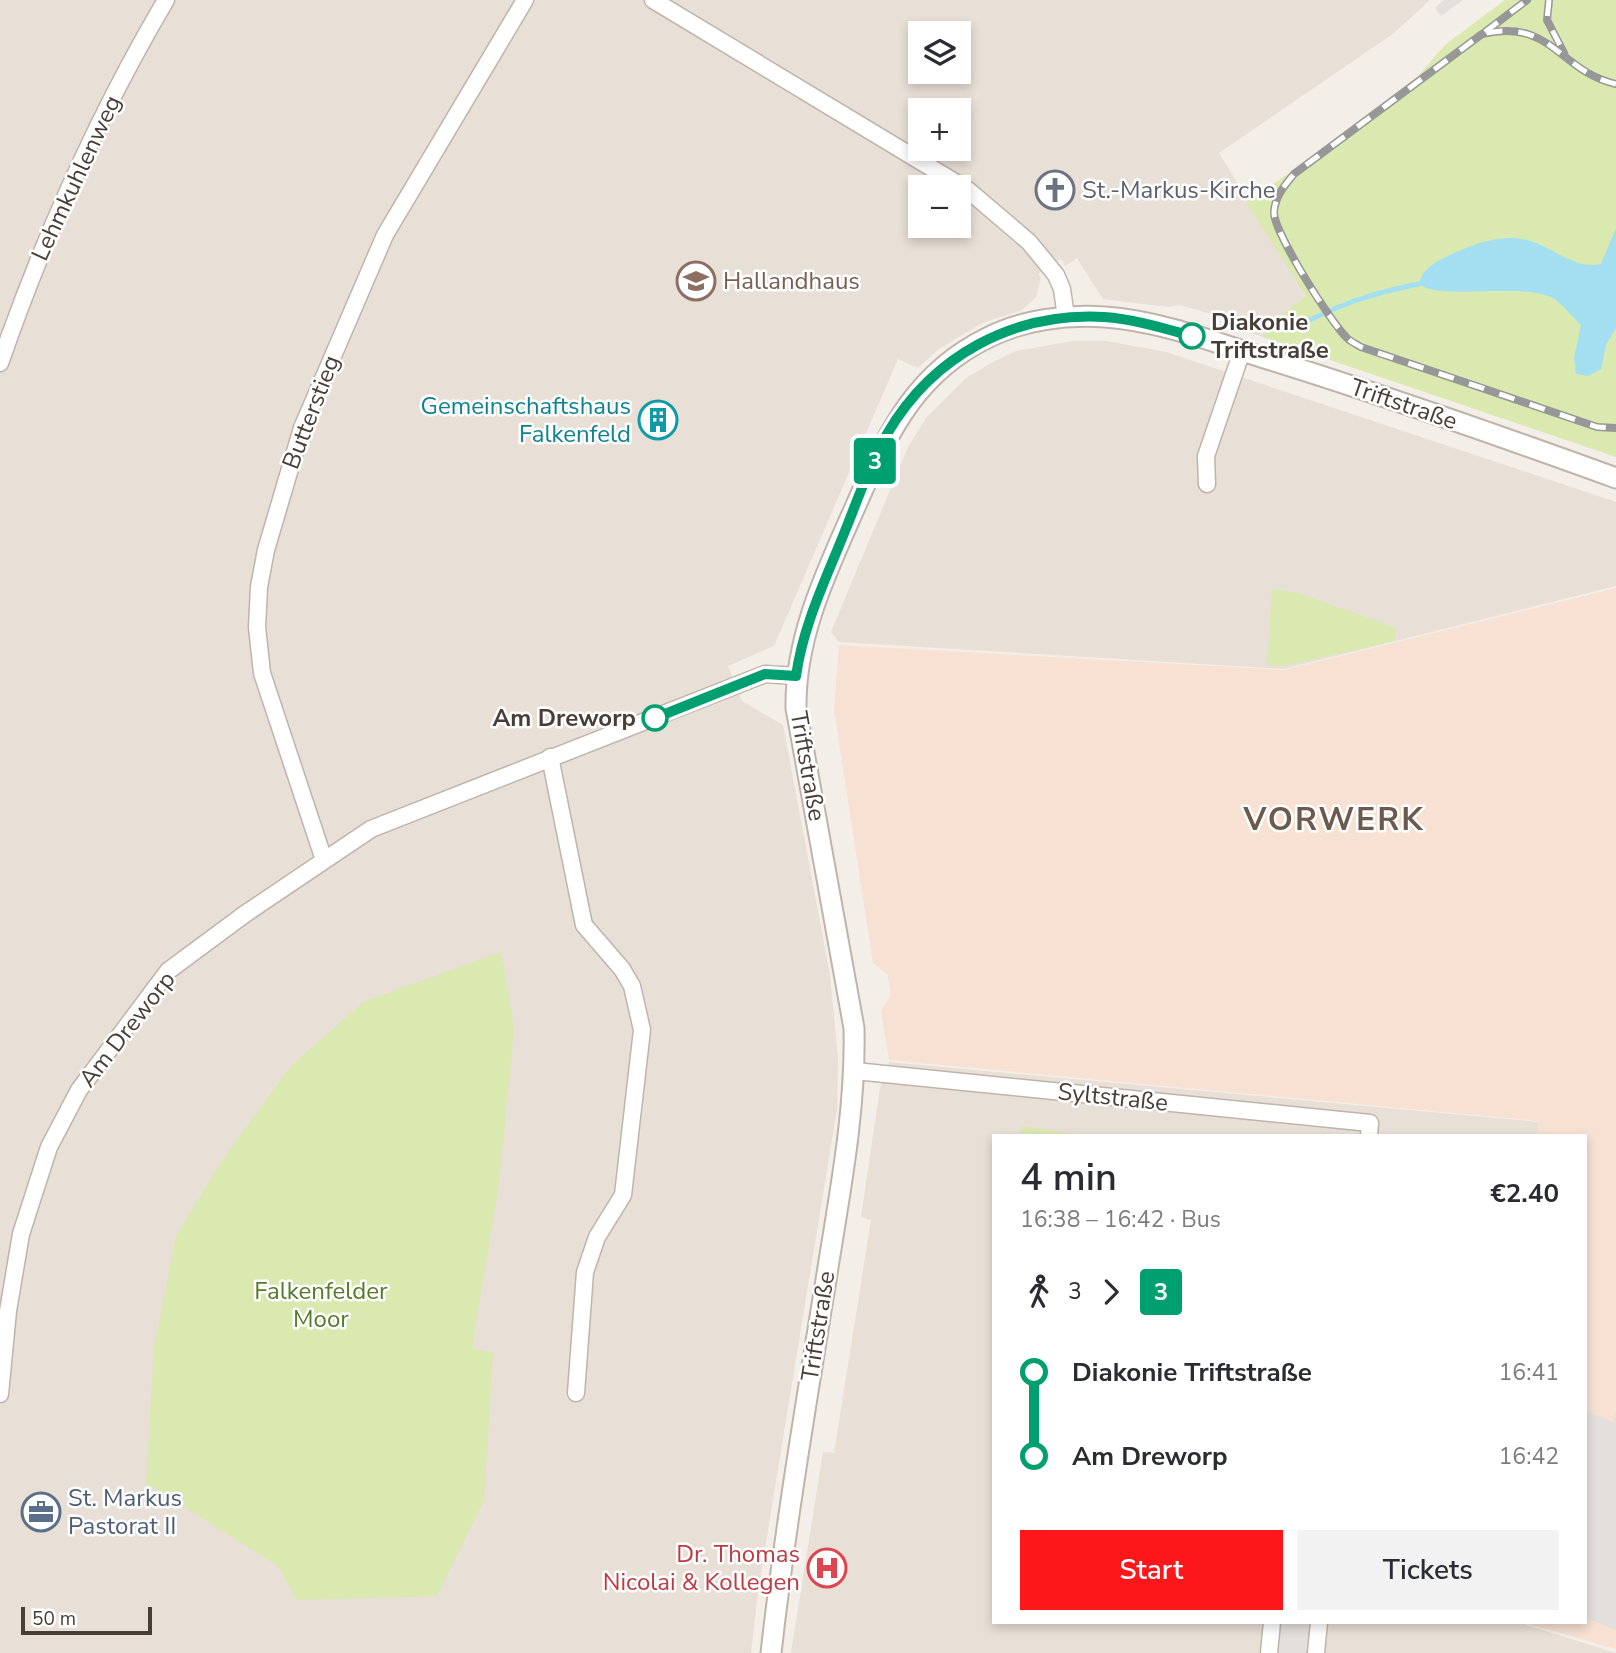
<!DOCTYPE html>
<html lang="en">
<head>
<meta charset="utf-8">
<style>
  body { margin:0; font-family:"Nunito Sans",sans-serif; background:#f2f2f3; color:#2b2b33; height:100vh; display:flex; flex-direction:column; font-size:26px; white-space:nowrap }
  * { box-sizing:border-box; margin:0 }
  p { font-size:23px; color:#7c7c81 }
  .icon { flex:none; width:38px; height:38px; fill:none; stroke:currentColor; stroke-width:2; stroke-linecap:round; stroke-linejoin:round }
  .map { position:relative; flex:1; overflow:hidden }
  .drawer { position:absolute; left:992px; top:1134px; width:595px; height:490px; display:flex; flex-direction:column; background:#fff; border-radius:0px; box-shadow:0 4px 10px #0003 }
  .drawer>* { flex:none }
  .badge { padding:0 14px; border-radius:5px; font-size:24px; line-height:46px }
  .fabs { position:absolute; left:908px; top:21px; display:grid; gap:14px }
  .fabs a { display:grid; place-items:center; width:63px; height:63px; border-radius:0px; background:#fff; box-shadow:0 4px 10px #0003; font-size:35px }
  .scale { position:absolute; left:21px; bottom:18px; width:131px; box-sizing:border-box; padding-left:7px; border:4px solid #483e36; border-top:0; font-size:19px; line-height:24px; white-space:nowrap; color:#483e36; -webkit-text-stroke:5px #fff; paint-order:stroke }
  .map>.badge { position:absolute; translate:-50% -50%; box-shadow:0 0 0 4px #fff }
  .legs { display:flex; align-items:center; gap:10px; height:77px; padding:0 28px; font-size:23px }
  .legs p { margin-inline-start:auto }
  .headline { display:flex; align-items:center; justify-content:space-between; height:119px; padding:0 28px }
  h1 { font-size:38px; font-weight:600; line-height:52px }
  .button { display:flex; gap:14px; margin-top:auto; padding:14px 28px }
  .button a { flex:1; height:80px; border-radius:0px; background:#fd161a; color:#fff; font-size:28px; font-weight:600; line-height:80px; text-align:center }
  .button a+a { background:#f2f2f3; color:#2b2b33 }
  ul { padding:0 28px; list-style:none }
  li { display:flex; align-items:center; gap:24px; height:84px; font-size:26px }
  li i { display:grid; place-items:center; width:10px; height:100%; margin:0 9px; background:currentColor }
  li i::after { content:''; width:18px; height:18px; margin:-9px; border:5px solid; border-radius:50%; background:#fff }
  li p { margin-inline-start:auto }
  li:first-child i { background:linear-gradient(#0000 50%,currentColor 0) }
  li:last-child i { background:linear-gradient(currentColor 50%,#0000 0) }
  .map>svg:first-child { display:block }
  .residential { fill:#e8dfd6; fill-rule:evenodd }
  .commercial { fill:#f6e1d3 }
  .green { fill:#d9e9b0 }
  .parking { fill:#e2dfdd }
  .water { fill:#a3dff1 }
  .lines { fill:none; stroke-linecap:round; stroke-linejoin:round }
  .stream { stroke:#a3dff1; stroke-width:5 }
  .minor-casing { stroke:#c0b4aa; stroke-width:19 }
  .tertiary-casing { stroke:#c0b4aa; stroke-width:23 }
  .minor { stroke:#fff; stroke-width:16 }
  .tertiary { stroke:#fff; stroke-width:19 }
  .rail-casing { stroke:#979797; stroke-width:8 }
  .rail { stroke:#fff; stroke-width:5; stroke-dasharray:16; stroke-linecap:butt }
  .line-1-casing { stroke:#fff; stroke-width:16 }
  .line-1 { stroke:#009f6f; stroke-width:10 }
  .stop-1-dot { fill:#fff; stroke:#009f6f; stroke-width:3.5 }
  .labels { text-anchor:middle; stroke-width:5; stroke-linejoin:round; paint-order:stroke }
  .street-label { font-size:24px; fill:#483e36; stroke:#fff }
  .worship-label { font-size:24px; fill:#5b616d; stroke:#fff; text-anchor:start }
  .education-label { font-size:24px; fill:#785e54; stroke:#fff; text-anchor:start }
  .stop-label { font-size:24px; font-weight:bold; fill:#483e36; stroke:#fff; text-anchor:start }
  .culture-label { font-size:24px; fill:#0d838f; stroke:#fff; text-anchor:end }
  .park-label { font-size:24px; fill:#557b28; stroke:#fff }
  .service-label { font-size:24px; fill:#4e5e75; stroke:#fff; text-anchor:start }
  .health-label { font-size:24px; fill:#be3a42; stroke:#fff; text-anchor:end }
  .district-label { font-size:32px; font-weight:bold; letter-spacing:2px; fill:#6b5a4d; stroke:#fff }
</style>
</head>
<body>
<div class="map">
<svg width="1616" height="1653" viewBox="0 0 1616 1653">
  <rect width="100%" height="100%" fill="#f4eee8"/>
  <g class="residential">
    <path d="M0,0h1430l-36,33 -175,120 87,143 -36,27 -7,14 -28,-10 -10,-9 -45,-13 -11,2 -66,-8 -26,-41 -12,8 -4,-7 -23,15 3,4 -5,19 -14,13 -40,13 -43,26 -21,19 -20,-9 -124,287 -46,20 14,35 41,24 47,250 8,84 -1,50 -79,482 -7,62h-751zM920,33h39v39h-39zM920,110h39v39h-39zM920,187h39v39h-39z"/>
    <polygon points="1073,341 1106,341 1166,352 1616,502 1616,586 1284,669 839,642 831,632 908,447 926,418 966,378 993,362 1016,351"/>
    <polygon points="889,1062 1539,1122 1537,1136 994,1136 994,1622 1517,1622 1616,1653 791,1653 823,1452 834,1453 871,1220 861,1217 880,1088"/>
  </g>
  <polygon class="commercial" points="1616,588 1616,1649 1521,1622 1586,1622 1586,1136 1538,1136 1539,1121 889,1060 881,1010 891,995 888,975 873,963 834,710 839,645 1284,670"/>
  <g class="green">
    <polygon points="1505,0 1616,0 1616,457 1263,337 1270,323 1306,296 1246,202 1294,170 1418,76 1445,45"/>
    <polygon points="1272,589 1295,592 1396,628 1395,641 1283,666 1267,665"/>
    <polygon points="501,952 514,1028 499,1184 472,1348 493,1353 484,1500 437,1596 297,1600 278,1566 146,1483 154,1348 176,1236 221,1162 290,1067 363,1002"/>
    <polygon points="1022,1126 1079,1135 1079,1136 1021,1136"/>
  </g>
  <g class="parking">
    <polygon points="1444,0 1463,0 1441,16 1435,8"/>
    <polygon points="1586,1411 1613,1422 1616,1412 1616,1630 1586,1618"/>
    <polygon points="1278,1622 1313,1622 1310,1653 1275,1653"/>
  </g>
  <path class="water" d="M1616,228v100l-10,17 -5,24 -13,7 -12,-2 -2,-16 7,-33c-9,-8 -21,-25 -33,-29 -31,-12 -111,4 -129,-12 4,-16 15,-21 29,-28 27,-13 59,-25 88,-13 23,9 40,26 65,21z"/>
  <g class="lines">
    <path class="stream" d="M1290,330c46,-24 77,-36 129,-46"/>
    <defs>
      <g id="minor">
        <polyline points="653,0 968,190 1029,242 1056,275 1062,289 1066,317"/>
        <path d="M0,363c44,-126 98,-248 166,-363"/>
        <polyline points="1207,484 1206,456 1242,351"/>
        <polyline points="550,757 584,925 622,969 632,986 642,1030 623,1195 597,1237 585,1272 576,1393"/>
        <polyline points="324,860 262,673 257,627 259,587 266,550 302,428 385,235 525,0"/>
        <polyline points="855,1071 1370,1123 1369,1136"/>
        <polyline points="0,1394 8,1311 21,1234 49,1147 79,1090 168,971 245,914 371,829 765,674 796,676"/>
        <polyline points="1269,1653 1272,1622"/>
        <polyline points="1316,1653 1319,1622"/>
      </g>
      <path id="tertiary" d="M771,1653c14,-125 35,-249 55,-373 13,-84 30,-167 28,-252l-58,-320c-1,-76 34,-143 64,-212 30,-68 58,-124 127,-158 35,-18 79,-24 118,-21 57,4 114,27 169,44 115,36 229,76 342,117"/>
    </defs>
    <use href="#minor" class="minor-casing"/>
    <use href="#tertiary" class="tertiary-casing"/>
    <use href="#minor" class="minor"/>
    <use href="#tertiary" class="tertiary"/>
    <defs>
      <g id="rail">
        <polyline points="1549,0 1547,20 1564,53"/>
        <polyline points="1485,32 1527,0"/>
        <path d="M1616,84c-58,-13 -63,-66 -134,-50l-188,140c-9,11 -19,22 -20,38 -1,19 57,111 73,126 4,4 9,6 14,9l236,80 19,1"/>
      </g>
    </defs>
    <use href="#rail" class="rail-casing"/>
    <use href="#rail" class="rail"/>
  </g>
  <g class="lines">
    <defs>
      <path id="line-1" d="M655,718l110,-44 31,2c7,-51 30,-97 49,-145 13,-32 25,-68 42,-97 46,-79 127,-122 217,-117 30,2 59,11 88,19"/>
    </defs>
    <use href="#line-1" class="line-1-casing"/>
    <use href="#line-1" class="line-1"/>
  </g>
  <defs>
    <symbol id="church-ring" viewBox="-11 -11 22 22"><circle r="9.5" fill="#fff" stroke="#6b7280" stroke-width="1.5"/><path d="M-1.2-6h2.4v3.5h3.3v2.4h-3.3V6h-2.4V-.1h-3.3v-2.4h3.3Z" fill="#6b7280"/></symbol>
    <symbol id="school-ring" viewBox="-11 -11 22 22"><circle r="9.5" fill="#fff" stroke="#8d6e63" stroke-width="1.5"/><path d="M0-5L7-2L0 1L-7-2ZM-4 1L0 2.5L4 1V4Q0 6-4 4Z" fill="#8d6e63"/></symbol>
    <symbol id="building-ring" viewBox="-11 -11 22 22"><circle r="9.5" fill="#fff" stroke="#0f9aa8" stroke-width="1.5"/><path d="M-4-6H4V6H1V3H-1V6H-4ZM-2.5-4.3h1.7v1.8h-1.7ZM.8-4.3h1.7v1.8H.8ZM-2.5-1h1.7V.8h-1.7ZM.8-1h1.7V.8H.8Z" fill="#0f9aa8"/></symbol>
    <symbol id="office-ring" viewBox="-11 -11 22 22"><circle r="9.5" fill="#fff" stroke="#5c6f8a" stroke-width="1.5"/><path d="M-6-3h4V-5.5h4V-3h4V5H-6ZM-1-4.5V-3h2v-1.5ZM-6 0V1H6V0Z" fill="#5c6f8a"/></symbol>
    <symbol id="hospital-ring" viewBox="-11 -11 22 22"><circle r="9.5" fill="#fff" stroke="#e0444e" stroke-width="1.5"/><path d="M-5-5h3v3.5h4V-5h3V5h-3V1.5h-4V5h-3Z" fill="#e0444e"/></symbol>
  </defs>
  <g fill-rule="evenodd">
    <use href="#church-ring" x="1033" y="168" width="44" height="44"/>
    <use href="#school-ring" x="674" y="259" width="44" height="44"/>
    <use href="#building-ring" x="636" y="398" width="44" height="44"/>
    <use href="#office-ring" x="19" y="1490" width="44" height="44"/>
    <use href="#hospital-ring" x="805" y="1546" width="44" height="44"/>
  </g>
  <g class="stop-1-dot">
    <circle cx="1192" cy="336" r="12"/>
    <circle cx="655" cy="718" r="12"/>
  </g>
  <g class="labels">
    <g class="street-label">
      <text transform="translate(76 178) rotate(-65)" y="8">Lehmkuhlenweg</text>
      <text transform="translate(1404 404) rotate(19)" y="8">Triftstraße</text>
      <text transform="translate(311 412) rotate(-69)" y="8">Butterstieg</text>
      <text transform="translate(808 766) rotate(80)" y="8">Triftstraße</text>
      <text transform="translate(127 1029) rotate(-52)" y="8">Am Dreworp</text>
      <text transform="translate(1113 1097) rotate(6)" y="8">Syltstraße</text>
      <text transform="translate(818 1326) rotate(-81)" y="8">Triftstraße</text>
    </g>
    <g class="worship-label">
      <text x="1082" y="198">St.-Markus-Kirche</text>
    </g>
    <g class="education-label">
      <text x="723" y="289">Hallandhaus</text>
    </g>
    <g class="stop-label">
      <text x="1211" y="330">Diakonie<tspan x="1211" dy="28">Triftstraße</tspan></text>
      <text x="636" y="726" text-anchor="end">Am Dreworp</text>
    </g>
    <g class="culture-label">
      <text x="631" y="414">Gemeinschaftshaus<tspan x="631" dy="28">Falkenfeld</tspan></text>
    </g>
    <g class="park-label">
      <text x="321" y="1299">Falkenfelder<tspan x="321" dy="28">Moor</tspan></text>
    </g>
    <g class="service-label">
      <text x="68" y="1506">St. Markus<tspan x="68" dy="28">Pastorat II</tspan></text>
    </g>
    <g class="health-label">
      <text x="800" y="1562">Dr. Thomas<tspan x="800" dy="28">Nicolai &amp; Kollegen</tspan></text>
    </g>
    <g class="district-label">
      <text x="1334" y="830">VORWERK</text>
    </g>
  </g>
</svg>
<div class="fabs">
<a><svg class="icon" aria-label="layers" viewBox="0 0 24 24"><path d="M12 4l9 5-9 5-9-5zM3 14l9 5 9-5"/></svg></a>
<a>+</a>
<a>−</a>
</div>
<div class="scale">50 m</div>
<b class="badge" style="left:875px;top:461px;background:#009f6f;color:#fff">3</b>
<section class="drawer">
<div class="headline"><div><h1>4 min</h1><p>16:38 – 16:42 · Bus</p></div><b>€2.40</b></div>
<div class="legs"><svg class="icon" aria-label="walk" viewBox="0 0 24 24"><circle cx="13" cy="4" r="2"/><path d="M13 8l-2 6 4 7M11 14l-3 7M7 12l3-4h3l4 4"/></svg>3<svg class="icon" aria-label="forward" viewBox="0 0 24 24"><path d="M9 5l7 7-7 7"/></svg><b class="badge" style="background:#009f6f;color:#fff">3</b></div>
<ul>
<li><i style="color:#009f6f"></i><b>Diakonie Triftstraße</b><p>16:41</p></li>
<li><i style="color:#009f6f"></i><b>Am Dreworp</b><p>16:42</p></li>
</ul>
<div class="button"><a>Start</a><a>Tickets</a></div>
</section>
</div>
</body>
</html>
